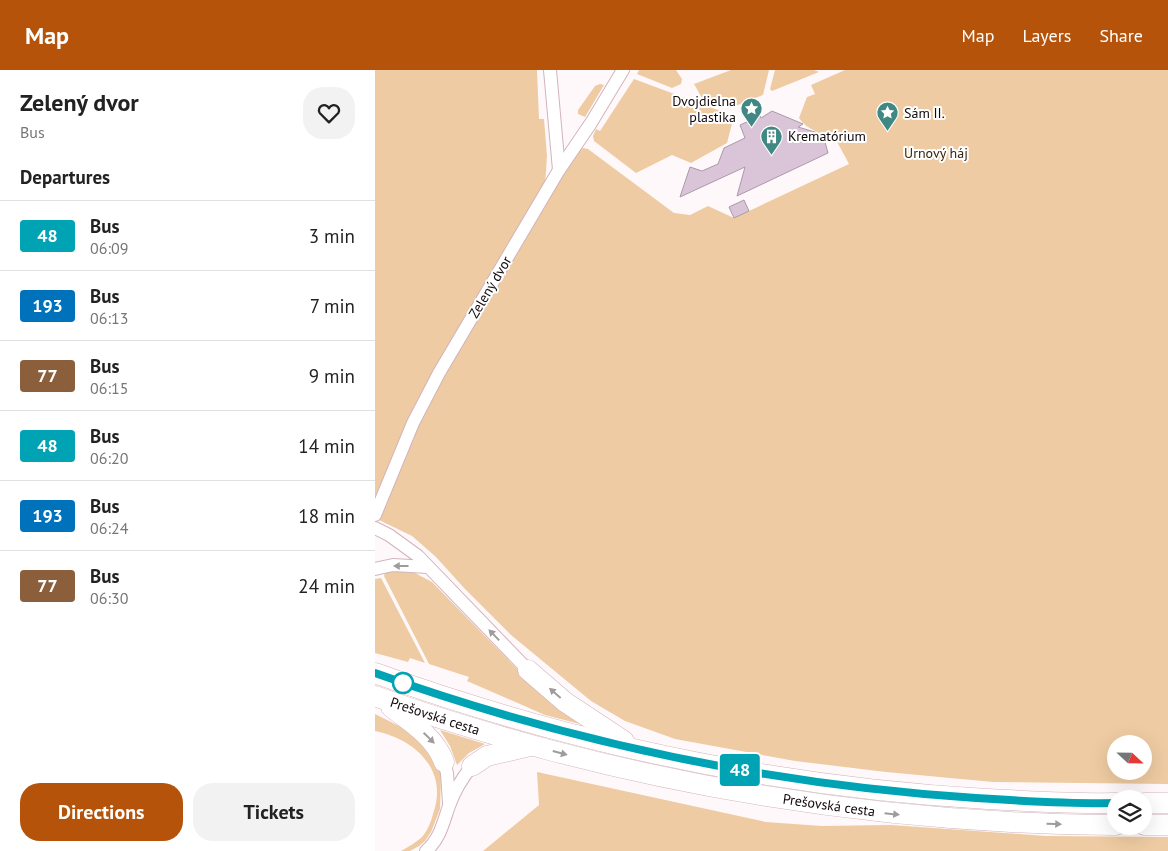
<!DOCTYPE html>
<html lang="en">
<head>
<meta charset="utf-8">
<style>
  body { margin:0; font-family:"PT Sans",sans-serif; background:#f2f2f2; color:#222; height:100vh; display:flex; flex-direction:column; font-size:19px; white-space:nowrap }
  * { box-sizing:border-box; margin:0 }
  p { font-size:16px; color:#767676 }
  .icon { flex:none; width:28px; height:28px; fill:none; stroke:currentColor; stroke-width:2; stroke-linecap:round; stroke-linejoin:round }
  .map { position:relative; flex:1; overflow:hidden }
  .panel { display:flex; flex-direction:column; background:#fff; width:375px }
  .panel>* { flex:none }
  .badge { padding:0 10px; border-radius:4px; font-size:18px; line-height:32px }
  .needle { width:32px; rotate:112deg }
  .tools { position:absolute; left:732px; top:665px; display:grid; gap:10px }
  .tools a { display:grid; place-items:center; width:45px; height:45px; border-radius:50%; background:#fff; box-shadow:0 5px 20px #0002; font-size:25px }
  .map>.badge { position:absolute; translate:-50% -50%; box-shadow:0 0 0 2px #fff }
  h2 { padding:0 20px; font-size:19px; line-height:45px }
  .round { display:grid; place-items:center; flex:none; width:52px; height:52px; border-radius:20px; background:#f2f2f2 }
  .head { display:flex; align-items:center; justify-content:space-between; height:85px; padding:0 20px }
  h1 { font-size:24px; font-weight:700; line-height:38px }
  .primary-button { display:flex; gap:10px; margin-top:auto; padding:10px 20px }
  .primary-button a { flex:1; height:58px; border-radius:20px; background:#b45309; color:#fff; font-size:20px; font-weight:700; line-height:58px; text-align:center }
  .primary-button a+a { background:#f2f2f2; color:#222 }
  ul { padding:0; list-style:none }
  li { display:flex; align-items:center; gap:15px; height:70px; padding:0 20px; border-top:1px solid #e0e0e0 }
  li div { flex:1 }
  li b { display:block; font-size:19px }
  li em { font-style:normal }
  li .badge { min-width:55px; font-weight:700; text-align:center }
  header { display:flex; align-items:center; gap:30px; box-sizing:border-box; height:70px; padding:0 25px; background:#b45309; color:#fff }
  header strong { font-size:24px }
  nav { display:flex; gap:28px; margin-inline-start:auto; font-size:18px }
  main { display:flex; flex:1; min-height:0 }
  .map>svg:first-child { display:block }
  .green { fill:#eecba2; fill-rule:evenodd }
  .building { fill:#dac5d8; stroke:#ac98aa }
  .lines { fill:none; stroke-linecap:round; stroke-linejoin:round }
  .minor-casing { stroke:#d2b4bb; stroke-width:14 }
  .trunk-casing { stroke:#d2b4bb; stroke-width:21 }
  .minor { stroke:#fff; stroke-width:12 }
  .trunk { stroke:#fff; stroke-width:20 }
  .oneway { fill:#a09c9d }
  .line-casing { stroke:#fff; stroke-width:11 }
  .line { stroke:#00a3b4; stroke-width:8 }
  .stop-dot { fill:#fff; stroke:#00a3b4; stroke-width:2.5 }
  .labels { text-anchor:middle; stroke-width:4; stroke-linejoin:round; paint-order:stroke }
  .poi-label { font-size:14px; fill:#12080b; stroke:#fff; text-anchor:start }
  .park-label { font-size:14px; fill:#39260e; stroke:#fff }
  .street-label { font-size:14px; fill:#12080b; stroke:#fff }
</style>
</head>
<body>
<header>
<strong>Map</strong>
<nav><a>Map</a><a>Layers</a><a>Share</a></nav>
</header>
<main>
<section class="panel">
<div class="head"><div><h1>Zelený dvor</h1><p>Bus</p></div><a class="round"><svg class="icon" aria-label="heart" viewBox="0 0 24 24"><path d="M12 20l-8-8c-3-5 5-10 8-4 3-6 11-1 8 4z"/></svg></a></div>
<h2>Departures</h2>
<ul>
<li><span class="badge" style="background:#00a3b4;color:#fff">48</span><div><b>Bus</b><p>06:09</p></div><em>3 min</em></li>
<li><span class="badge" style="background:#0072bc;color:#fff">193</span><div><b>Bus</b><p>06:13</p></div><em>7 min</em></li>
<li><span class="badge" style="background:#8b5e3c;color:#fff">77</span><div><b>Bus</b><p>06:15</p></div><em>9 min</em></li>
<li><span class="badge" style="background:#00a3b4;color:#fff">48</span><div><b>Bus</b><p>06:20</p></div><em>14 min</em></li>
<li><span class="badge" style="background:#0072bc;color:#fff">193</span><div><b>Bus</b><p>06:24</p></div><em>18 min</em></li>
<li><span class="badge" style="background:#8b5e3c;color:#fff">77</span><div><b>Bus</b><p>06:30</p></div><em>24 min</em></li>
</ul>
<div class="primary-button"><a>Directions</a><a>Tickets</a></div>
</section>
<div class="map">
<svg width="793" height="781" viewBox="0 0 793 781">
  <rect width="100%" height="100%" fill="#fff8fa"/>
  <g class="green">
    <path d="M0,0h162l2,49h5l3,37 -2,30 34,-35 4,-3 5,1 86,64 16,2 18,-9 26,12 115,-54 -14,-26c-13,-4 -28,-8 -36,-20l8,-21 8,-3 -4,-9 34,-15h323v714l-175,-2 -107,-10 -91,-11 -120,-22 -50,-18 -34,-20 -80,-66 -46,-46 -29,-32 -24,-21 -37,-18zM741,674h28v27h-28z"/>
    <polygon points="264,0 301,0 307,9 306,14 297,18 262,4"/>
    <polygon points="356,0 394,0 388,25 355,38 327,28 319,14"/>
    <polygon points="400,0 439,0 444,2 397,21 395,19"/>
    <polygon points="259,9 359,46 352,73 316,93 297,85 261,103 219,71 218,66 221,59 225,61"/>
    <polygon points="225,14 229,15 210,47 203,44 203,40 220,16"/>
    <polygon points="21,501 40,503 57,512 148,605 205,651 205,654 170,645 92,611 94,607 54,594 9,506 10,503"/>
    <polygon points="6,508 50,593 35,588 33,592 0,583 0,509"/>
    <path d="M0,644l38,19 26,34 2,8 -1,34 -9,23 -6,9 -6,5 -9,5h-9c7,-4 14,-8 20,-13 6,-6 10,-16 12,-24 16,-44 -18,-75 -58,-83z"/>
    <polygon points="65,660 110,674 94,683 82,695 75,676"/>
    <polygon points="162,702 391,752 447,756 516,755 671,766 793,767 793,781 108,781 164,735"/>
  </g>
  <g class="building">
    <polygon points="397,41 428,54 423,57 460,68 450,72 453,83 362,126 370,97 305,127 315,97 327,101 343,94 349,78 370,68 365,55 385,46 386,48"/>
    <polygon points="369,130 374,141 359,148 354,137"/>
  </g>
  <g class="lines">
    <defs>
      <g id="minor">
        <polyline points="175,0 184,100"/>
        <polyline points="0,445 38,353 64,303 184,100 216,53 248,0"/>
        <polyline points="0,458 14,465 43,486 153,600"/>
        <polyline points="0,499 18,495 53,497"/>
        <polyline points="69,692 72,703 74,733"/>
        <path d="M51,781c14,-12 17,-28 23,-45 5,-14 13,-28 23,-40"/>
      </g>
      <g id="trunk">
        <polyline points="153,600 190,632 249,671"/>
        <path d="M0,603c197,71 403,114 612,126 43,2 86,5 129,4"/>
        <path d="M0,626c57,21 116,38 174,54 186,49 375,74 567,75"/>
        <path d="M16,637c21,16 44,30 53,55"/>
        <polyline points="97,696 112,686 155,676"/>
        <polyline points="769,733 793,733"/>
        <polyline points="769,755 793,755"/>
      </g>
    </defs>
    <use href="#minor" class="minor-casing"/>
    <use href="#trunk" class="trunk-casing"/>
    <use href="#minor" class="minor"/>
    <use href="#trunk" class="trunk"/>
  </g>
  <defs><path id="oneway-solid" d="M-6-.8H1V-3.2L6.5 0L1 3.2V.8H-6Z" transform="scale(1.25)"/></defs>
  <g class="oneway">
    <use href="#oneway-solid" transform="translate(26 496) rotate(-180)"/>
    <use href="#oneway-solid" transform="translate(119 565) rotate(-134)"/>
    <use href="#oneway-solid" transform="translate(180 623) rotate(-139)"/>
    <use href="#oneway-solid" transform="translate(54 668) rotate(44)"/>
    <use href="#oneway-solid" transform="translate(185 683) rotate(15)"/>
    <use href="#oneway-solid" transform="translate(517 744) rotate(6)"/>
    <use href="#oneway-solid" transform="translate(679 754) rotate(2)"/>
  </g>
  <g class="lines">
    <defs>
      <path id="line" d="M0,603c194,69 396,112 601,125 46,3 94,6 140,5"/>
    </defs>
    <use href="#line" class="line-casing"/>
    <use href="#line" class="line"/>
  </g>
  <defs>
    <symbol id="sight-pin" viewBox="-11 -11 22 30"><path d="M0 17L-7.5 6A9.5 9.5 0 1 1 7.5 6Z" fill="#418884" stroke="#fff"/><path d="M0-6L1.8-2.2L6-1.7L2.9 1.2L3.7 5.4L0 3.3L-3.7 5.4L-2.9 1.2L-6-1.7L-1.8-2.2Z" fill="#fff"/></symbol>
    <symbol id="building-pin" viewBox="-11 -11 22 30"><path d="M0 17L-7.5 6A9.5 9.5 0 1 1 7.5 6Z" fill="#418884" stroke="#fff"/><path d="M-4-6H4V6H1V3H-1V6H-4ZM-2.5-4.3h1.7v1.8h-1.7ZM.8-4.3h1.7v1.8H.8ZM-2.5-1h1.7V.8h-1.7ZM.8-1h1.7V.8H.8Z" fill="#fff"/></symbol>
  </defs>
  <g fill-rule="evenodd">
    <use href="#sight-pin" x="364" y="26" width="25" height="34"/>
    <use href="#sight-pin" x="500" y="30" width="25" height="34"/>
    <use href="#building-pin" x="384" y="54" width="25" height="34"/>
  </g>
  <circle class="stop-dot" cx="28" cy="613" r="10"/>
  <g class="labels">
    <g class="poi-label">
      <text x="361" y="36" text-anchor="end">Dvojdielna<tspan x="361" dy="16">plastika</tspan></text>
      <text x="529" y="48">Sám II.</text>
      <text x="413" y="71">Krematórium</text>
    </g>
    <g class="park-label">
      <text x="561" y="88">Urnový háj</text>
    </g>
    <g class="street-label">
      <text transform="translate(115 217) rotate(-59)" y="5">Zelený dvor</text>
      <text transform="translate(60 646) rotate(18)" y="5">Prešovská cesta</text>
      <text transform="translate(454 735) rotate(8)" y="5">Prešovská cesta</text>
    </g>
  </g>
</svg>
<div class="tools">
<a><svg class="needle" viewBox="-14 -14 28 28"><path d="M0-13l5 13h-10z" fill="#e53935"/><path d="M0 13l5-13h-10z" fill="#767676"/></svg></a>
<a><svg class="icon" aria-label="layers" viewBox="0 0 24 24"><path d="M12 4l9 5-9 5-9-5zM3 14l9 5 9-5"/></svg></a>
</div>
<b class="badge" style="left:365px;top:700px;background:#00a3b4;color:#fff">48</b>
</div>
</main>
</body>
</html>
